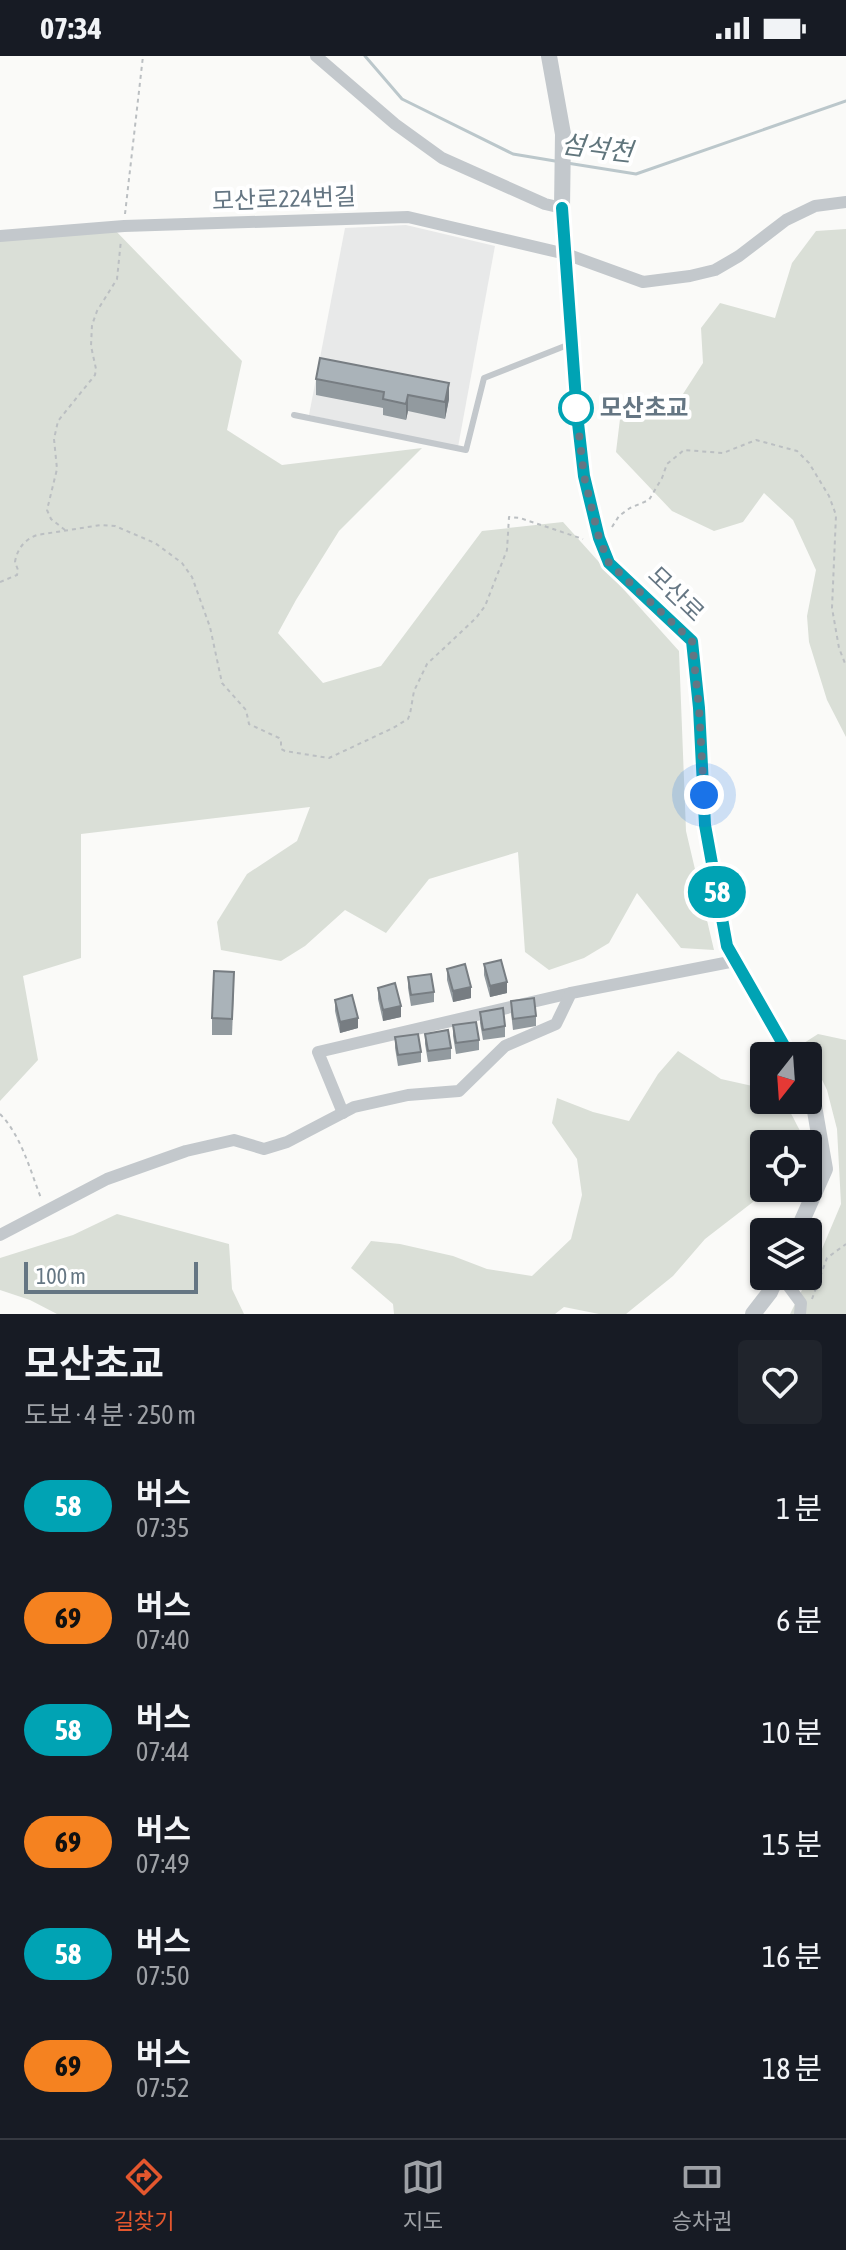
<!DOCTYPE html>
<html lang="ko">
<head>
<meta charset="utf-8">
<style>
  body { margin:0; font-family:"Asap Condensed","Noto Sans KR",sans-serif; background:#20242c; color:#f1f3f6; height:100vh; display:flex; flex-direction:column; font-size:30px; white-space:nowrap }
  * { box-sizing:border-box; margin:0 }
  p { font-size:26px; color:#9ea1a6 }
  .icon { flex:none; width:44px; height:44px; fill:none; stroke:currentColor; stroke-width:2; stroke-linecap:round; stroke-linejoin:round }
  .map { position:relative; height:1258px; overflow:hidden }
  .sheet { display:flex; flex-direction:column; background:#171b24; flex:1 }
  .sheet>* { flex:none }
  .badge { padding:0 16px; border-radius:26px; font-size:28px; line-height:52px }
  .needle { width:52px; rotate:197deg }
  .controls { position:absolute; left:750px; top:986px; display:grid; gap:16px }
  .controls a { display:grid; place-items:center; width:72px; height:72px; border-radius:8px; background:#171b24; box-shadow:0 2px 6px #0004; font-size:40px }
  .scale { position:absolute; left:24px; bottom:20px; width:174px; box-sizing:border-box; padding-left:8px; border:4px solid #657683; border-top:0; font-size:22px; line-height:28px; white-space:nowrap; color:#657683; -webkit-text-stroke:6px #fff; paint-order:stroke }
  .you { position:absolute; width:40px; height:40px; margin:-20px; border:6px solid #fff; border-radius:50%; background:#1a73e8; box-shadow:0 0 0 12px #1a73e833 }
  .map>.badge { position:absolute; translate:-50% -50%; box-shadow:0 0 0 4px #fff }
  .round { display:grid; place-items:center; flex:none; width:84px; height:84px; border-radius:8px; background:#20242c }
  .head { display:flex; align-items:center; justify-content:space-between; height:136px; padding:0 24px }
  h1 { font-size:38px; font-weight:700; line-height:60px }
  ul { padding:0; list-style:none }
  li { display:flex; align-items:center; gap:24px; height:112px; padding:0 24px }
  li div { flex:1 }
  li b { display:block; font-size:30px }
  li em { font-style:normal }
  li .badge { min-width:88px; font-weight:700; text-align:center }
  .status { display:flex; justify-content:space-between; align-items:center; height:56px; padding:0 40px; background:#171b24; direction:ltr }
  .status svg { height:22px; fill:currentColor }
  .menu { display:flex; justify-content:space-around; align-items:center; height:112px; border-top:2px solid #363941; background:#171b24; font-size:22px; color:#9ea1a6 }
  .menu a { display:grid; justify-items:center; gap:4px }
  .menu .selected { color:#e4572e }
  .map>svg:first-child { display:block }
  .built { fill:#e8e9e9 }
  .green { fill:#dadfd7 }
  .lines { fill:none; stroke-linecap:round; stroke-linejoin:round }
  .stream { stroke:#bbc7cb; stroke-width:3 }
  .path { stroke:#bbbfc2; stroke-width:2; stroke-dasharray:4 4; stroke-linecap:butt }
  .service { stroke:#c3c8cc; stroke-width:6 }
  .minor { stroke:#c3c8cc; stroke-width:12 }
  .tertiary { stroke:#c3c8cc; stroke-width:16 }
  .wall { fill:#929a9f }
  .shaded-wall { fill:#777d82 }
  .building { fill:#aab3b9; stroke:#777d82; stroke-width:2 }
  .line-casing { stroke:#fff; stroke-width:18 }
  .line { stroke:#00a3b4; stroke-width:12 }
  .walk { stroke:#657683; stroke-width:8; stroke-dasharray:0 14.4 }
  .stop-dot { fill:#fff; stroke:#00a3b4; stroke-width:4 }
  .labels { text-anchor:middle; stroke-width:8; stroke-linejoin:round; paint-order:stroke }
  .street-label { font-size:24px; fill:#657683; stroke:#fff }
  .stop-label { font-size:24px; font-weight:bold; fill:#657683; stroke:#fff; text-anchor:start }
  .water-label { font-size:26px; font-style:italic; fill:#60757c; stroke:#fff }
</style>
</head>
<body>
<div class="status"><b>07:34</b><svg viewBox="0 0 49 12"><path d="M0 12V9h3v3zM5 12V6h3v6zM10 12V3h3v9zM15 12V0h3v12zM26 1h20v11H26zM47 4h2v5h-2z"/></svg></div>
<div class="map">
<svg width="846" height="1258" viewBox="0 0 846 1258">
  <rect width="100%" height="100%" fill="#fafaf8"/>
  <polygon class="built" points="406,169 495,190 458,391 309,359 345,172"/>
  <g class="green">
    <polygon points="112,171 242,305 227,374 282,409 422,392 339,475 296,544 278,577 323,627 381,610 482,475 563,466 679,595 686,775 714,894 681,892 637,837 609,887 584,902 549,914 525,896 518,796 429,823 386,877 345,854 305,890 281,905 221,894 217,866 247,818 297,785 310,751 81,778 81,902 23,920 38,1004 0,1045 0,185"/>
    <polygon points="846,173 846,681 827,644 809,586 807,560 816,514 793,464 764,437 743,466 714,475 672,455 616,396 620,363 649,349 683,338 703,307 701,272 720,247 775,262 792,207 816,175"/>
    <polygon points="818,978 846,984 846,1258 790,1258 819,1200 841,1148 837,1073 827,1034 804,987"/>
    <path d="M678,995l43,28 36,8 7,4v9c26,0 26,14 38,34l-2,10h-36v44h7l-66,51 -32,37 -47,38h-27l-35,-7 -9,7h-161l-1,-10 -42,-36 20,-27 29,3 53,12 34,13 45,7 39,-37 11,-44 -5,-36 -25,-36 5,-25 36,14 36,9 29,-47z"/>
    <polygon points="117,1158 229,1188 232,1233 244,1258 57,1258 30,1244 0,1234 0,1202 73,1179"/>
  </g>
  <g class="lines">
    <g class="stream">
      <polyline points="365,0 402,43 513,98 555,105"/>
      <polyline points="567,107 636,118 846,45"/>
    </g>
    <g class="path">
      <polyline points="125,158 143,0"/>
      <polyline points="612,471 619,460 630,452 649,444 662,422 667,408 684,394 723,397 756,384 797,395 809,407 829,440 836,459 832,552 839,592 846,610"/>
      <polyline points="65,474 51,463 47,454 57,413 54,383 58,365 95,319 96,313 91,290 92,269 97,255 117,223 121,184"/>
      <path d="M0,526l17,-7 1,-5 -3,-8c2,-13 10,-23 22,-27l64,-10 14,1 40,17 27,20 10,14 18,50 12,56 24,27 3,14 30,14 2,2v9l4,2 44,7 64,-30 15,-9 2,-5 4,-23 13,-27 49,-46 9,-12 22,-56 2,-33 11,1 63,21"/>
      <path d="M0,1058c21,21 30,56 41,84"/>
      <polyline points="812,1243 827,1202 846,1188"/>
    </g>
    <polyline class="service" points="294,359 466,394 484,322 570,288"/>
    <g class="minor">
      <polyline points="316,0 395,68 442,102 545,148 562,152"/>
      <polyline points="0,180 124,170 408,161 566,198 643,226 690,220 715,214 739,200 786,164 815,150 846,146"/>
      <polyline points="343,1057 318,996 571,937"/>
      <polyline points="0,1179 107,1123 186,1095 234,1084 264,1093 287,1086 354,1051 408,1039 459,1035 505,990 556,968 571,937 735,905"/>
      <polyline points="781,1220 801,1247 800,1258"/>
    </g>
    <g class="tertiary">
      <polyline points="549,0 563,78 562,152 577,358 584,420 599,482 609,507 692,585 699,652 705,769 727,890 790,1000"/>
      <polyline points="797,1176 825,1113 812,1038 808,1031"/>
      <polyline points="753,1258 770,1236 777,1220"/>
    </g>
  </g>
  <g class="wall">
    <polygon points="316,323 449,343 445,363 408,355 406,364 383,359 383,352 316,339"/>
    <polygon points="484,908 507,937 490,941 484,919"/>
    <polygon points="447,913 471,942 453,946 447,924"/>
    <polygon points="408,921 434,936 434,946 411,950 408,932"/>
    <polygon points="234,932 232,979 212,979 212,962"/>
    <polygon points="378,932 401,961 383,965 378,943"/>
    <polygon points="335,944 358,972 340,977 335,955"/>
    <polygon points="511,945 536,960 536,970 513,974 511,956"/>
    <polygon points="480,956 505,970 505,981 483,984 480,967"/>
    <polygon points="453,969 479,984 479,994 456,998 453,980"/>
    <polygon points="425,978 451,992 451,1003 428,1006 425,988"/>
    <polygon points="395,981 421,996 421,1006 398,1010 395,992"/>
  </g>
  <g class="shaded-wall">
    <polygon points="449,327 449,343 445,363 445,346"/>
    <polygon points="408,339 408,355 406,364 406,348"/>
    <polygon points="507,926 507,937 490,941 490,930"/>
    <polygon points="471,931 471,942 453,946 453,935"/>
    <polygon points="401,950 401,961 383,965 383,954"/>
    <polygon points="358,962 358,972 340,977 340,966"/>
  </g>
  <g class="building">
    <polygon points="320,302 449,327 445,346 408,339 406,348 383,343 384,336 316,323"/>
    <polygon points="501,904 507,926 490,930 484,908"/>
    <polygon points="465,908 471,931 453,935 447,913"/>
    <polygon points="214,915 234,916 232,963 212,962"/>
    <polygon points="431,918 434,936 411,939 408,921"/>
    <polygon points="395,927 401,950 383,954 378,932"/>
    <polygon points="352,939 358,962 340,966 335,944"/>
    <polygon points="534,942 536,960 513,963 511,945"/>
    <polygon points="503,952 505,970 483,974 480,956"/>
    <polygon points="476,966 479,984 456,987 453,969"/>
    <polygon points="448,974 451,992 428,995 425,978"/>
    <polygon points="418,978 421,996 398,999 395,981"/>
  </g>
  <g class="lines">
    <defs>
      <polyline id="line" points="562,152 577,358 584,420 599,482 609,507 692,585 699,652 705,769 727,890 790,1000"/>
    </defs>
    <use href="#line" class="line-casing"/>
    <use href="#line" class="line"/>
    <polyline class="walk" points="576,352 584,420 599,482 609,507 692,585 699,652 704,739"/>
  </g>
  <circle class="stop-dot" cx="576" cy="352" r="16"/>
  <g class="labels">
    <g class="street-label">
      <text transform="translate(284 143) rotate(-2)" y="8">모산로224번길</text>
      <text transform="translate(676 538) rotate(44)" y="8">모산로</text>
    </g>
    <g class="stop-label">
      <text x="600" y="360">모산초교</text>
    </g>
    <g class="water-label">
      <text transform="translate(597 92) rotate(7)" y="9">섬석천</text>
    </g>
  </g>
</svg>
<div class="controls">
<a><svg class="needle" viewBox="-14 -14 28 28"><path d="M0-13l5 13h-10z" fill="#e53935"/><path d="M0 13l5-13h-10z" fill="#9ea1a6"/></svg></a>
<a><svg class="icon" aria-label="locate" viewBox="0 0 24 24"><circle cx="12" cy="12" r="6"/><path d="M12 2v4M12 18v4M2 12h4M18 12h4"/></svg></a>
<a><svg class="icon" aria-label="layers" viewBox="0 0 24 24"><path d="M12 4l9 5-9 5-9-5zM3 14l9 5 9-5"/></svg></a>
</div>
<div class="scale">100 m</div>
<div class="you" style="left:704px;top:739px"></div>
<b class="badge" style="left:717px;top:836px;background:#00a3b4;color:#fff">58</b>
</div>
<section class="sheet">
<div class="head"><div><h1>모산초교</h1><p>도보 · 4 분 · 250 m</p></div><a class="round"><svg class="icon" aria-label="heart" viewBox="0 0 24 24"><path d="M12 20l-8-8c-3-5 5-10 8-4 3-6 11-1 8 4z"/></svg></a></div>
<ul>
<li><span class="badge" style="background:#00a3b4;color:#fff">58</span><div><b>버스</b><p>07:35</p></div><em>1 분</em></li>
<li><span class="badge" style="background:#f58220;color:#111">69</span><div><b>버스</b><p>07:40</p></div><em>6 분</em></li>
<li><span class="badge" style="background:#00a3b4;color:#fff">58</span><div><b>버스</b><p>07:44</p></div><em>10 분</em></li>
<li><span class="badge" style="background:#f58220;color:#111">69</span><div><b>버스</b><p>07:49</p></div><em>15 분</em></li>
<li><span class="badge" style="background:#00a3b4;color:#fff">58</span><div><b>버스</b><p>07:50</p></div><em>16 분</em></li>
<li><span class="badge" style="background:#f58220;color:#111">69</span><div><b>버스</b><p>07:52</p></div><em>18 분</em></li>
</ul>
</section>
<nav class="menu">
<a class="selected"><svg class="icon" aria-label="directions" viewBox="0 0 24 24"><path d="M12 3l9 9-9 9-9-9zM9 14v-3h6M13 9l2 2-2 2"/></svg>길찾기</a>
<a><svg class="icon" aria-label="map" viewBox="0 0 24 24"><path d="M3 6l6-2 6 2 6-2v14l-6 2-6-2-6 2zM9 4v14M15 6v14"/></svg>지도</a>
<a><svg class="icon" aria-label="tickets" viewBox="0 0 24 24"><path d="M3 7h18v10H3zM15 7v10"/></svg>승차권</a>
</nav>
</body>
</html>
